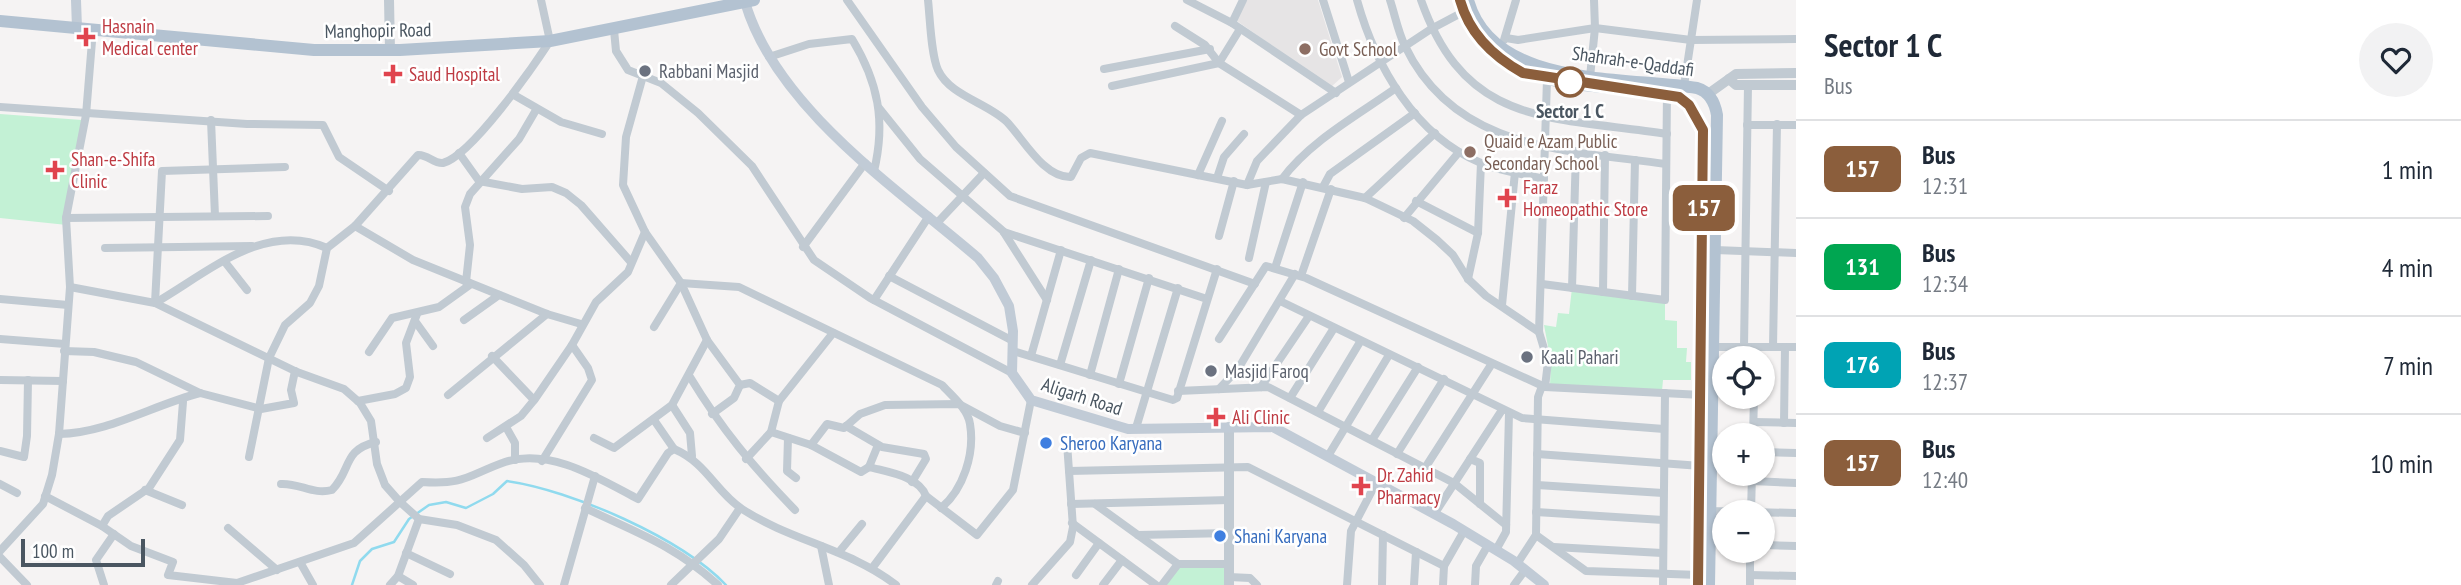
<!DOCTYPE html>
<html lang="en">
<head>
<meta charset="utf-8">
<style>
  body { margin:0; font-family:"PT Sans Narrow",sans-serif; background:#f2f2f3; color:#1f2937; height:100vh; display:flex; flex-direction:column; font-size:26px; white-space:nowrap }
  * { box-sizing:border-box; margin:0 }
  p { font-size:23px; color:#747a83 }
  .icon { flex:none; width:38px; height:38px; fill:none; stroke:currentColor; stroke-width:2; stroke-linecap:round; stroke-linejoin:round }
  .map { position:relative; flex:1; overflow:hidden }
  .side { display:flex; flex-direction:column; background:#fff; width:665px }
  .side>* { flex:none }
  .badge { padding:0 14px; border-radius:10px; font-size:24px; line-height:46px }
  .controls { position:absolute; left:1712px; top:346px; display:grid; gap:14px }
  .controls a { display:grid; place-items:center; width:63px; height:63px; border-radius:50%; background:#fff; box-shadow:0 2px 5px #0004; font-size:35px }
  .scale { position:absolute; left:21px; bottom:18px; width:124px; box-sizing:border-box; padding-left:7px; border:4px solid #4a5661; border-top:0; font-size:19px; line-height:24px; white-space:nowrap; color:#4a5661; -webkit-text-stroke:5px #fff; paint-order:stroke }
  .map>.badge { position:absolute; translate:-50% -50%; box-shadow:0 0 0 4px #fff }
  .round { display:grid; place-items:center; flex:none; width:74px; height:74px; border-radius:37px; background:#f2f2f3 }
  .summary { display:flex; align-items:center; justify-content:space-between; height:119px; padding:0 28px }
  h1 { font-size:33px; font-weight:700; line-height:52px }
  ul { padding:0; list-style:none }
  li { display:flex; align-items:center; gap:21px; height:98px; padding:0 28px; border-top:2px solid #e0e1e3 }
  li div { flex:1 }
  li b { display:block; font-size:26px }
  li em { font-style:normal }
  li .badge { min-width:77px; font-weight:700; text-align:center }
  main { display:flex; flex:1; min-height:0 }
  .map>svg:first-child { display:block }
  .education { fill:#e6e4e5 }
  .green { fill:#c3f1d5 }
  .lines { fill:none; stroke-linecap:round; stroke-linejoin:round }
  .stream { stroke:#90daee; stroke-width:2.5 }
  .minor { stroke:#c1cad2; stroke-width:8 }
  .tertiary { stroke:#c1cad2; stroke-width:10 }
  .secondary { stroke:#c1cbd6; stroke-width:10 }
  .primary { stroke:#b3c2d1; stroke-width:12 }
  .line-casing { stroke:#fff; stroke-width:16 }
  .line { stroke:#8b5e3c; stroke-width:10 }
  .health-dot { fill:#e0444e; stroke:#fff; stroke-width:2.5 }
  .education-dot { fill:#8d6e63; stroke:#fff; stroke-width:2.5 }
  .worship-dot { fill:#6b7280; stroke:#fff; stroke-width:2.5 }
  .stop-dot { fill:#fff; stroke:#8b5e3c; stroke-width:3.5 }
  .shop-dot { fill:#3f7fe0; stroke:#fff; stroke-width:2.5 }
  .labels { text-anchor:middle; stroke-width:5; stroke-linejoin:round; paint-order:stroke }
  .health-label { font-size:19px; fill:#be3a42; stroke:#fff; text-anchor:start }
  .street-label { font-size:19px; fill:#4a5661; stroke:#fff }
  .education-label { font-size:19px; fill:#785e54; stroke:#fff; text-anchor:start }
  .worship-label { font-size:19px; fill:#5b616d; stroke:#fff; text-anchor:start }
  .stop-label { font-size:19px; font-weight:bold; fill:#4a5661; stroke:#fff }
  .shop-label { font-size:19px; fill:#366cbe; stroke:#fff; text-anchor:start }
</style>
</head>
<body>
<main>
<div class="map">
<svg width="1796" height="585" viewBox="0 0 1796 585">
  <rect width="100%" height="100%" fill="#f5f3f3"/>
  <polygon class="education" points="1246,0 1318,0 1342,77 1331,87 1237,21"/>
  <g class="green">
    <polygon points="0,114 82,120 67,225 0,218"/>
    <polygon points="1572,288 1665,300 1665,320 1677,321 1677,348 1687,348 1686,362 1691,362 1691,380 1663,380 1662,391 1550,385 1551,362 1544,325 1556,327 1558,313 1569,314"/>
    <polygon points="1178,564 1229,564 1229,585 1162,585"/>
  </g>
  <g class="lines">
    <path class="stream" d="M352,585l8,-24 12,-12 22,-7 15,-23 20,-14 17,-3 20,6 27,-14 14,-13c64,9 174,57 219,104"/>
    <g class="minor">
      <polyline points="847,0 922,107 956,147 1010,196 1255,284"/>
      <path d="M928,0c2,18 3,55 10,70 12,26 50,33 69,52 17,18 37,56 64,55l10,-19 9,-5 157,32 35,-6 83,19 48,23 24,19 16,15 15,24 18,17 53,36"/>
      <polyline points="1187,0 1232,23 1336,93"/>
      <polyline points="1323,0 1349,82"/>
      <path d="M1357,0c18,65 58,136 124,163 19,8 42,11 63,16"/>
      <path d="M1390,0c5,15 8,32 15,46 50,105 162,104 261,118"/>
      <path d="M1421,0c45,128 130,116 246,134"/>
      <polyline points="1232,23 1243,0"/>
      <polyline points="1175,26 1205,45 1219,63 1240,29"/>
      <polyline points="614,30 616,51 628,70 661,83 698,113 752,166 814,260 870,298 1012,373"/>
      <polyline points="1506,38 1518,40 1595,28 1691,40 1796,39"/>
      <polyline points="1504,40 1516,0"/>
      <path d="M769,57l40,-13 43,-5c26,43 34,82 22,132"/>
      <polyline points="1104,69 1210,49"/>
      <polyline points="643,76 626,137 623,185 645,232 681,283 707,340 740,385 734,398 712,414"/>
      <polyline points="1590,77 1595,28 1594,0"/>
      <polyline points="1112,86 1219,63 1301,115"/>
      <polyline points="1684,86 1697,0"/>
      <polyline points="514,95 561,122 602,134"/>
      <polyline points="0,107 247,124 323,125 339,157 389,191"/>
      <polyline points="879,108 920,159 1003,231 1047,300"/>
      <polyline points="211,120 215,216"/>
      <polyline points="1747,125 1796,125"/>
      <polyline points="459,153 479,181 522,189 552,187 566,193 581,205 630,261"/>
      <polyline points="285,167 162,171 155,303 297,372 344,389 360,403 371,421 377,464 385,485 400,502 419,519 457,525 496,540 524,565 540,585"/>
      <polyline points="1198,175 1222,121"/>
      <polyline points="1217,178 1224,157 1244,134"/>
      <path d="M1282,179c28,-38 76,-64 114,-91"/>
      <polyline points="1247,185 1257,161 1301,115 1431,29 1465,11"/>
      <polyline points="1323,187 1330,174 1415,113"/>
      <polyline points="1365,198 1435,133"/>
      <polyline points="1416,201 1478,233"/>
      <polyline points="1666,211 1704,213"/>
      <polyline points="66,218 268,216"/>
      <polyline points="1404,218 1459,152"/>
      <polyline points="937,223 984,173"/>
      <polyline points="355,226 413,260 547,314 581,324"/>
      <polyline points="1004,232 1207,299"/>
      <polyline points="1219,236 1234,181"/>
      <polyline points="803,247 865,163"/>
      <polyline points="105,248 252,246"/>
      <polyline points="1715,250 1796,253"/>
      <polyline points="1249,258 1266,182"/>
      <polyline points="225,262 247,290"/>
      <polyline points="1275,268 1303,182"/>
      <polyline points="889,276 1013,341"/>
      <polyline points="1301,276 1331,189"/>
      <polyline points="1468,279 1478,233 1481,163"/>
      <polyline points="466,282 470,245 465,207 470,194 519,139 536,110"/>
      <polyline points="1542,284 1665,300 1667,91"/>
      <path d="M70,287l85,16c52,-30 110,-83 172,-55"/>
      <polyline points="1572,288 1576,151"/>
      <polyline points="1603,292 1605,155"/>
      <polyline points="1632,296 1635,160"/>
      <polyline points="0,299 68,305"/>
      <polyline points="874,300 929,216"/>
      <polyline points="1280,301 1522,418 1664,429"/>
      <polyline points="1502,305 1515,172"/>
      <polyline points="464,320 499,295"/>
      <polyline points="415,321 433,346"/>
      <path d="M654,327l27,-44 58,4 203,98c10,11 26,24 28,39 5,30 -7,66 -29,84"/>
      <polyline points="0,339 65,344"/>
      <polyline points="1219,339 1266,266 1306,278 1545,387 1702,395"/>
      <polyline points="1712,347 1796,347"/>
      <polyline points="1744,347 1748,85"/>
      <polyline points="1773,347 1777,124"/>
      <polyline points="64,351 94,352 136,362 200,393 261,409 294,403 291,390 295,371"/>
      <polyline points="1013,351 1173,400 1177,398 1217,269"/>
      <polyline points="369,352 392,318 439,307 471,284"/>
      <polyline points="492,356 534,400"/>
      <polyline points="1031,356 1061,250"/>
      <polyline points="1755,359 1755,347"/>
      <polyline points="1060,365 1091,260"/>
      <polyline points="1090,375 1119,269"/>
      <path d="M690,377c31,51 63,90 105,133"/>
      <polyline points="0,380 63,381"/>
      <polyline points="1119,384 1149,278"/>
      <polyline points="740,385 750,383 779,401 833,333"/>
      <polyline points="1261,387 1309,316"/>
      <polyline points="1545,387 1548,362 1539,332 1547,79"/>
      <polyline points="1219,389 1238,369 1295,274"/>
      <polyline points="1178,391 1268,387 1454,483 1506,525"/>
      <polyline points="448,395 547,314"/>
      <polyline points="1290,398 1334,328"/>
      <polyline points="358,401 395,394 406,388 410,377 406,343 417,314"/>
      <path d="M183,402l-3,38 -31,48 -41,28 -6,10 29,20 42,16 -5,13 69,8 117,-40 68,-61c44,3 46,-7 83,-20 45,-15 95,17 133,37l30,-46 6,-4c33,14 41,42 68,60 49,32 108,40 154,76"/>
      <polyline points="672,405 690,433 692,456"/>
      <polyline points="1318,412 1360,342"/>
      <polyline points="654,420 674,449"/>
      <polyline points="1754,422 1796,423"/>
      <polyline points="1784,423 1785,347"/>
      <polyline points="846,426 882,447 924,454 926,459 912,482"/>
      <polyline points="506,427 515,443 515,460"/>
      <polyline points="1136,428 1178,288"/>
      <path d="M771,432l40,13 50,27 8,-5c18,5 50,9 57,29"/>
      <path d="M59,434c49,-1 94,-29 141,-41"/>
      <polyline points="1753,436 1754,397"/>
      <polyline points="487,438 521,416 535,399 572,345 596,302 628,272 645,232"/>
      <polyline points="594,438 614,448 672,405 707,340"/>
      <polyline points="788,438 787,471 796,478"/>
      <polyline points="1372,440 1418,367"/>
      <polyline points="811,445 827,424 844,428 860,414 885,405 959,404 1000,426 1025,433"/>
      <polyline points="0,451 24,457 27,436 28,380"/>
      <polyline points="1762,452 1796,453"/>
      <polyline points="1397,454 1444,379"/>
      <polyline points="1537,454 1701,466"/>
      <polyline points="1328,456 1389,355"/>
      <path d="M249,457l20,-99 16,-33 25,-22 9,-17 8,-38 28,-22 63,-71c9,-1 16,9 25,8 28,-7 90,-96 107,-122l-9,-41"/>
      <polyline points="746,459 771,432 779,401"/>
      <polyline points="1470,459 1480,463 1480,504"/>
      <polyline points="542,461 592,380 588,368 572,345"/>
      <polyline points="869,467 878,445"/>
      <polyline points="1425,468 1491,365"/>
      <polyline points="1069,471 1248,467 1444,566"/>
      <polyline points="1752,481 1796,483"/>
      <polyline points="0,484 17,493"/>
      <path d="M281,484c19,-1 32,11 51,6 20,-20 10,-40 44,-48"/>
      <polyline points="1537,485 1663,493"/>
      <polyline points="145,490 182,505"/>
      <polyline points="45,496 102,526"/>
      <polyline points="1071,504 1230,500"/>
      <polyline points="1095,504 1178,564 1229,564"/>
      <path d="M585,508c52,25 89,37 133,77"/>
      <polyline points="1709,511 1796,513"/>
      <polyline points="1536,512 1663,520"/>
      <polyline points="1435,513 1502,410"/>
      <polyline points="1751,513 1752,474"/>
      <polyline points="1072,523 1156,585"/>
      <polyline points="228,528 277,570"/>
      <polyline points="1138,535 1230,533"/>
      <polyline points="1536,535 1586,571 1699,575"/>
      <polyline points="1762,545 1796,546"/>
      <polyline points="821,546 829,585"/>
      <polyline points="1554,547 1662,553"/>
      <polyline points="1496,550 1506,532 1509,413"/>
      <polyline points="0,551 43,504 52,475 59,434 70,287 66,218 86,115 93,29"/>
      <polyline points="839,552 862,524"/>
      <polyline points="406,553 450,574"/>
      <polyline points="0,557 27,585"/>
      <polyline points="300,562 313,585"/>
      <polyline points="1517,564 1536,535 1538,397 1542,386"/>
      <polyline points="873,567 926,496 977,535 1013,490 1031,400"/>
      <polyline points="1076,575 1099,543"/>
      <polyline points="1750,575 1796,576"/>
      <polyline points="398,576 413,585"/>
      <polyline points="1229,577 1250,578 1257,585"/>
      <polyline points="104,585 96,560 114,534"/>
      <polyline points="390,585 398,576 419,519"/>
      <polyline points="564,585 595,476"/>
      <polyline points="671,585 719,539 740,508"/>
      <polyline points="996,585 998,581"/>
      <polyline points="1032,585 1070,542 1073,527 1067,443"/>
      <polyline points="1103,585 1122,560"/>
      <polyline points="1162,585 1178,564"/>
      <polyline points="1347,585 1351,531 1377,481"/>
      <polyline points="1382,585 1383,535"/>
      <polyline points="1414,585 1416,552"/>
      <polyline points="1443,585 1444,566 1464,531"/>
      <polyline points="1475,585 1476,566 1488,545"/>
      <polyline points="1514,585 1525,570"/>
      <polyline points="1663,585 1665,393"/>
      <polyline points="1750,585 1750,551"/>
    </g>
    <g class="tertiary">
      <polyline points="389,0 390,50"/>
      <polyline points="1729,79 1736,85 1796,85"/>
      <polyline points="1708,94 1736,74 1796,73"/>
      <polyline points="1229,427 1229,585"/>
    </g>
    <g class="secondary">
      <polyline points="76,0 77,28"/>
      <path d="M745,2c31,106 153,187 233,256l16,20 15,28 4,25 -1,42 19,27 97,29 145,-2 180,97 61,37 30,24"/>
    </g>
    <g class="primary">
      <path d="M1468,0c24,89 158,76 229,88 13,4 18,15 20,27l-8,470"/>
      <path d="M1463,12c49,90 130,66 216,85l10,8 14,25 -5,455"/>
      <polyline points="0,21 314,50 400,50 550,41 754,0"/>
    </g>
  </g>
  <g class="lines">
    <defs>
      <path id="line" d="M1460,0c9,33 34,57 63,73l156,24 10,8 14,25 -5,455"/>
    </defs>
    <use href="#line" class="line-casing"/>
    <use href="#line" class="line"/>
  </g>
  <g class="health-dot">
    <path d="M82.5 26.5h7v7h7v7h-7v7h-7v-7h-7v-7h7z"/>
    <path d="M389.5 63.5h7v7h7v7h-7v7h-7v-7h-7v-7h7z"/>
    <path d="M51.5 159.5h7v7h7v7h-7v7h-7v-7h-7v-7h7z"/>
    <path d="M1503.5 187.5h7v7h7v7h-7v7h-7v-7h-7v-7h7z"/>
    <path d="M1212.5 406.5h7v7h7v7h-7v7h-7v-7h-7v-7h7z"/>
    <path d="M1357.5 475.5h7v7h7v7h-7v7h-7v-7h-7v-7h7z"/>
  </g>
  <g class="education-dot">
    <circle cx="1305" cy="49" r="7"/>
    <circle cx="1470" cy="152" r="7"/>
  </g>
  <g class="worship-dot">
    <circle cx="645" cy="71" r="7"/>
    <circle cx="1527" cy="357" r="7"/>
    <circle cx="1211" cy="371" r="7"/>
  </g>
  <circle class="stop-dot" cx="1570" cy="82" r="14"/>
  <g class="shop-dot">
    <circle cx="1046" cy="443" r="7"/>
    <circle cx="1220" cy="536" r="7"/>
  </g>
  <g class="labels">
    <g class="health-label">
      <text x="102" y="33">Hasnain<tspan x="102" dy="22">Medical center</tspan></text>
      <text x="409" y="81">Saud Hospital</text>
      <text x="71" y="166">Shan-e-Shifa<tspan x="71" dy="22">Clinic</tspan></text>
      <text x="1523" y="194">Faraz<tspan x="1523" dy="22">Homeopathic Store</tspan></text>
      <text x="1232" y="424">Ali Clinic</text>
      <text x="1377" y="482">Dr. Zahid<tspan x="1377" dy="22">Pharmacy</tspan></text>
    </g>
    <g class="street-label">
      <text transform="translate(378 30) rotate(-1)" y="7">Manghopir Road</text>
      <text transform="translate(1633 61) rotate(8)" y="7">Shahrah-e-Qaddafi</text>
      <text transform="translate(1082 396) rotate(18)" y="7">Aligarh Road</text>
    </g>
    <g class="education-label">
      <text x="1319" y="56">Govt School</text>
      <text x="1484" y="148">Quaid e Azam Public<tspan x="1484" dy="22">Secondary School</tspan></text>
    </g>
    <g class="worship-label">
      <text x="659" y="78">Rabbani Masjid</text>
      <text x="1541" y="364">Kaali Pahari</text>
      <text x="1225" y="378">Masjid Faroq</text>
    </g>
    <g class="stop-label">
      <text x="1570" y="118">Sector 1 C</text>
    </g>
    <g class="shop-label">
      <text x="1060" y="450">Sheroo Karyana</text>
      <text x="1234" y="543">Shani Karyana</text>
    </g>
  </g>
</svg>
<div class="controls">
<a><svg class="icon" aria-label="locate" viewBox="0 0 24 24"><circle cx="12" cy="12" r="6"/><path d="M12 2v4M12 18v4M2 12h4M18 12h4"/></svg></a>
<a>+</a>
<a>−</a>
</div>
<div class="scale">100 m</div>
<b class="badge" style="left:1704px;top:208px;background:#8b5e3c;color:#fff">157</b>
</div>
<section class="side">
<div class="summary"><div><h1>Sector 1 C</h1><p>Bus</p></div><a class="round"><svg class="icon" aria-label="heart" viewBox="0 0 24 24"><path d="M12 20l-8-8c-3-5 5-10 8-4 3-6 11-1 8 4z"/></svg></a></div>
<ul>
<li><span class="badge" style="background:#8b5e3c;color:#fff">157</span><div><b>Bus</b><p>12:31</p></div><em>1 min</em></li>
<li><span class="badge" style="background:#00a651;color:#fff">131</span><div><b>Bus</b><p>12:34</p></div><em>4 min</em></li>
<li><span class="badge" style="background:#00a3b4;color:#fff">176</span><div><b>Bus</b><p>12:37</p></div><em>7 min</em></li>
<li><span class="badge" style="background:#8b5e3c;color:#fff">157</span><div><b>Bus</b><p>12:40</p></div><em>10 min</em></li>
</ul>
</section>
</main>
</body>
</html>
